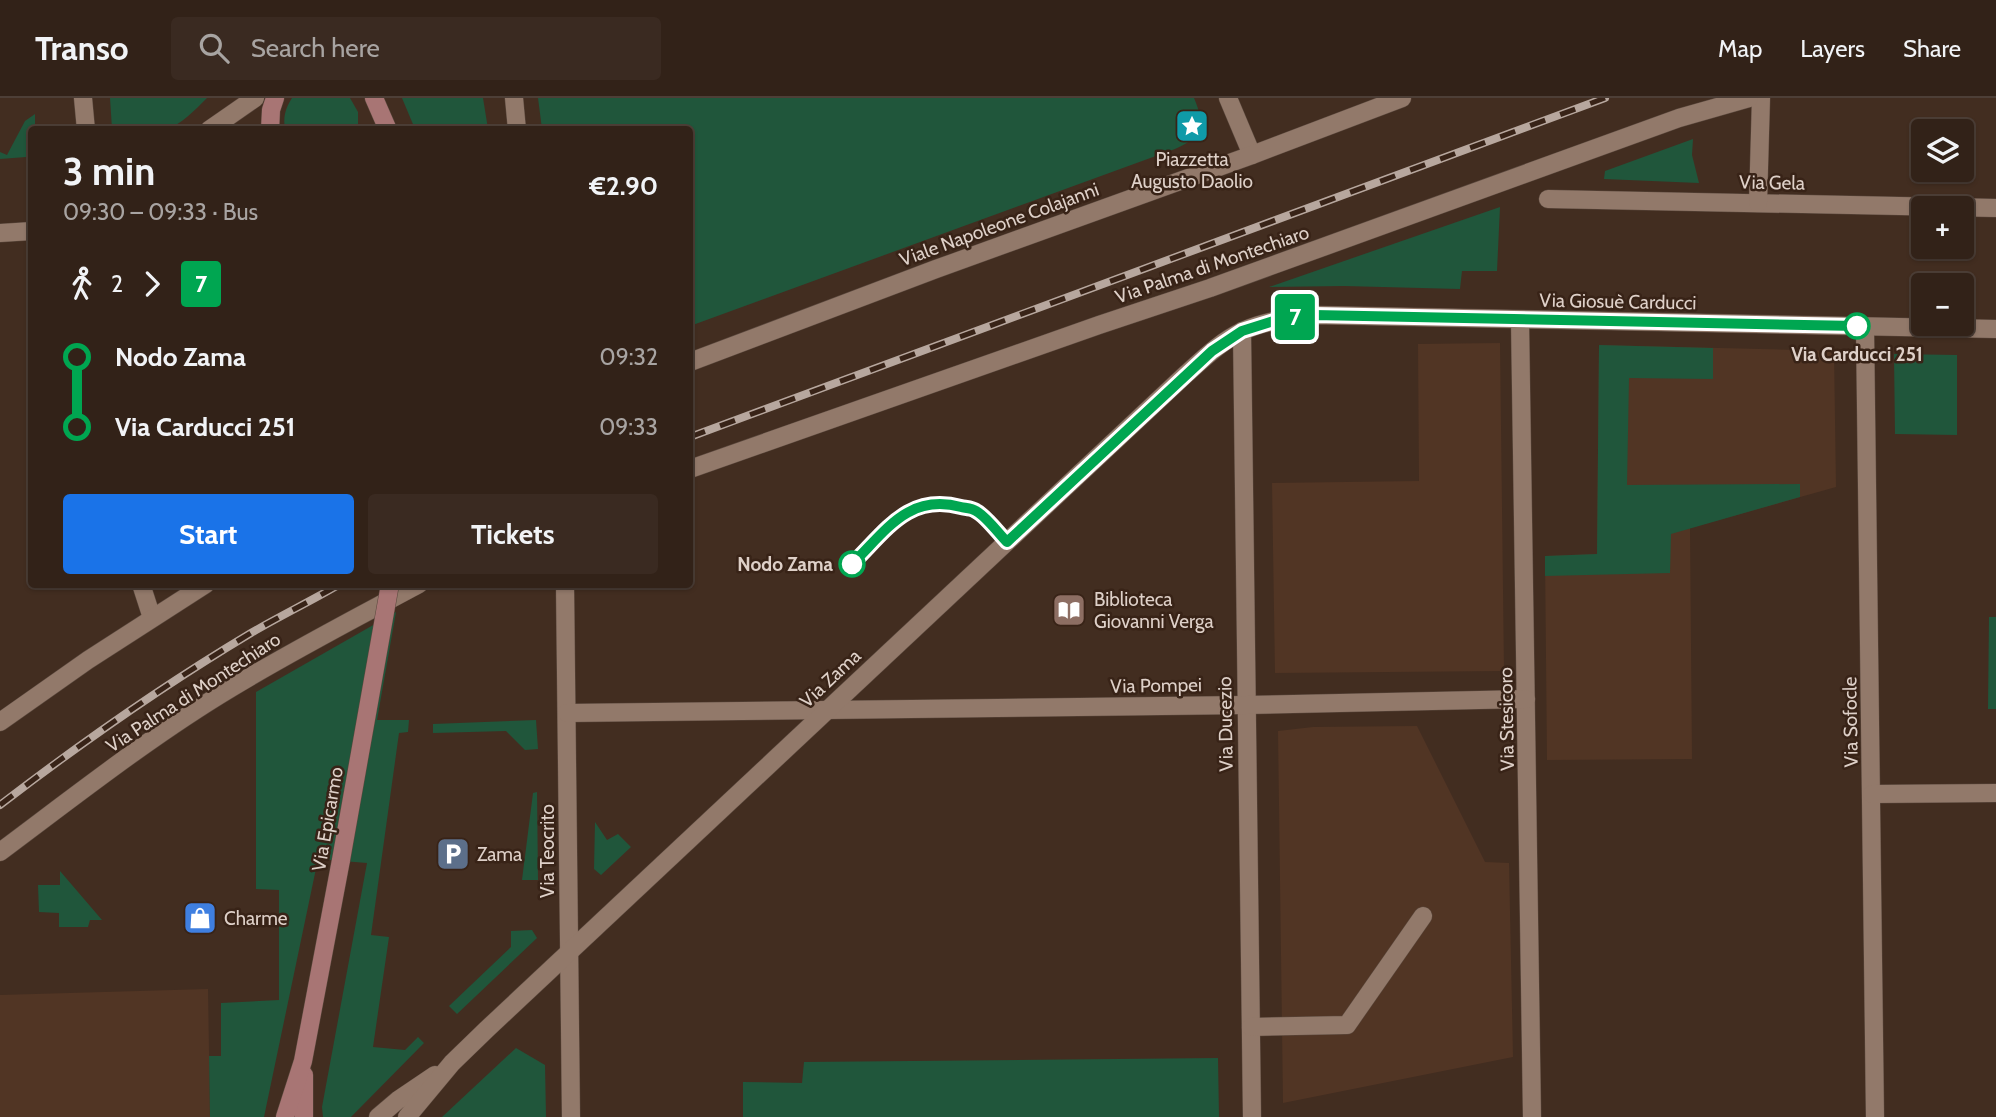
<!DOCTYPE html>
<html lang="en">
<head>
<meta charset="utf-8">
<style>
  body { margin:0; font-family:Cabin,sans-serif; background:#3a2a21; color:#f1f3f6; height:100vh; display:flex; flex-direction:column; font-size:26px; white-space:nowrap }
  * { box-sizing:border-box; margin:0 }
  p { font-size:23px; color:#a8a4a2 }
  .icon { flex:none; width:38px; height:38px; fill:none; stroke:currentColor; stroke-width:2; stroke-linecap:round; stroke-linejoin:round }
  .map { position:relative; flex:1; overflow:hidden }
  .side { position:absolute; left:28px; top:28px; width:665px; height:462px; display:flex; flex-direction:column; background:#322218; border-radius:7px; box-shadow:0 2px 5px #0004,0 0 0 2px #4d3f37 }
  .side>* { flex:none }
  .badge { padding:0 14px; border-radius:5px; font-size:24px; line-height:46px }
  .controls { position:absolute; left:1911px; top:21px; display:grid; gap:14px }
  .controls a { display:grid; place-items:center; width:63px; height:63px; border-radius:7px; background:#322218; box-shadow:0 2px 5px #0004,0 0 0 2px #4d3f37; font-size:35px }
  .map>.badge { position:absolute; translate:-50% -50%; box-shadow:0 0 0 4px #fff }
  .legs { display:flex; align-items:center; gap:10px; height:77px; padding:0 35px; font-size:23px }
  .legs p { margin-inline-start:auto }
  .headline { display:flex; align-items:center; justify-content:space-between; height:119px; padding:0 35px }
  h1 { font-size:38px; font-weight:700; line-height:52px }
  .button { display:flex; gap:14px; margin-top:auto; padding:14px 35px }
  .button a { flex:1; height:80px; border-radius:7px; background:#1a73e8; color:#fff; font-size:28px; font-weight:700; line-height:80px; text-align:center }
  .button a+a { background:#3a2a21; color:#f1f3f6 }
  ul { padding:0 35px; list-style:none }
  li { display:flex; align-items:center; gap:24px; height:70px; font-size:26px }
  li i { display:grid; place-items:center; width:10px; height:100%; margin:0 9px; background:currentColor }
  li i::after { content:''; width:18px; height:18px; margin:-9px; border:5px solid; border-radius:50%; background:#322218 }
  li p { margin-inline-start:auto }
  li:first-child i { background:linear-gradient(#0000 50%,currentColor 0) }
  li:last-child i { background:linear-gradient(currentColor 50%,#0000 0) }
  header { display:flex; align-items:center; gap:42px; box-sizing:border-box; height:98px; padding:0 35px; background:#322218; border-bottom:2px solid #4d3f37 }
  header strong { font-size:33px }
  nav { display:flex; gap:38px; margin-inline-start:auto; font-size:24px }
  .search { width:490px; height:63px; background:#3a2a21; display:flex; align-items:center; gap:18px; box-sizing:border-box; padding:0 24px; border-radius:7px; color:#a8a4a2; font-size:26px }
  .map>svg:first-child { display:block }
  .built { fill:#513524 }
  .green { fill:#20563b }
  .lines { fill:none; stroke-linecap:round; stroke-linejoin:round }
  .minor-casing { stroke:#5b493e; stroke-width:19 }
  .tertiary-casing { stroke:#5b493e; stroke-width:19 }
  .secondary-casing { stroke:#5b493e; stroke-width:19 }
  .minor { stroke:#92796a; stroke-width:18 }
  .tertiary { stroke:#92796a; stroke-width:18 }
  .secondary { stroke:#a87574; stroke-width:18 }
  .rail-casing { stroke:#b7a79e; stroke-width:8 }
  .rail { stroke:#382317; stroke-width:5; stroke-dasharray:16; stroke-linecap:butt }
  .secondary-bridge-casing { stroke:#5b493e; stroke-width:19; stroke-linecap:butt }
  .secondary-bridge { stroke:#a87574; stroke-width:18 }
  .line-1-casing { stroke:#fff; stroke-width:16 }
  .line-1 { stroke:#00a651; stroke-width:10 }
  .stop-1-dot { fill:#fff; stroke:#00a651; stroke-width:3.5 }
  .labels { text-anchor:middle; stroke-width:5; stroke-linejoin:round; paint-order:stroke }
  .poi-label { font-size:19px; fill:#ded0c8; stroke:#382317; text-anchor:start }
  .street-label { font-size:19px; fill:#ded0c8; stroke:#382317 }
  .stop-label { font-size:19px; font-weight:bold; fill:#ded0c8; stroke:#382317 }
</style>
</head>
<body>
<header>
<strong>Transo</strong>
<div class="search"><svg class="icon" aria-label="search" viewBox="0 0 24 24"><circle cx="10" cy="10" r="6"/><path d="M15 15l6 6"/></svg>Search here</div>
<nav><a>Map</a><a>Layers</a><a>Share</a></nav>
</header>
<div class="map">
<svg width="1996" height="1019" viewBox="0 0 1996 1019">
  <rect width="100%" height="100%" fill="#422d20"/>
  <g class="built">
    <polygon points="1500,245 1504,573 1275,575 1272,385 1419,383 1418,246"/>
    <polygon points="1599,247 1834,253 1836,389 1690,430 1692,661 1547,662 1545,458 1597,456"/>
    <polygon points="1417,628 1485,764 1509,765 1513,959 1283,1005 1278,633 1313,629"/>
    <polygon points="208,891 210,1019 0,1019 0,897"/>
  </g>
  <g class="green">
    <path d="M110,0h97c-12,12 -25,26 -42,32h-48l-5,-1z"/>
    <path d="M292,0h58l8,14v17h-73c-2,-12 0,-20 7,-31z"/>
    <polygon points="402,0 483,0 488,31 415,31"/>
    <path d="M538,0h656c12,29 10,38 -19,51l-485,177v-196l-148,-1z"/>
    <polygon points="35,16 35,31 32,32 31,57 26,59 0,61 0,54 7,57 25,23"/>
    <polygon points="1693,41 1692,57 1699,85 1604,81 1605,73"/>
    <polygon points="1500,109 1497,173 1462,173 1460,191 1344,188 1269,189"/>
    <polygon points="1599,247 1713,250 1713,281 1629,280 1627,387 1800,386 1800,399 1671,436 1670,475 1545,478 1545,458 1597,456"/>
    <polygon points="1894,256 1957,257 1957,337 1895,336"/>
    <polygon points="396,514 377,622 409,622 408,634 399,635 371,837 389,839 373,949 405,952 418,939 424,945 351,1019 323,1019 322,1009 367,765 318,761 264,1019 210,1019 209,958 221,958 221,905 279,902 279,792 256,791 256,594"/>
    <polygon points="1989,519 1996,519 1996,611 1988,611"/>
    <polygon points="536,622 538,651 525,652 506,633 433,635 433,626"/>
    <polygon points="537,694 538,782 522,782 533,695"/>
    <polygon points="595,724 607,742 618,736 631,749 601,777 594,771"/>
    <polygon points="60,773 102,822 90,822 88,829 59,829 59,815 39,814 38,787 60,787"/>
    <polygon points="532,832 537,840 457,916 449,908 511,849 511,833"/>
    <polygon points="516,950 545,967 546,1019 442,1019"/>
    <polygon points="1218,960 1219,1019 743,1019 743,984 802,985 804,964"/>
  </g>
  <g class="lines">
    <defs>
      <g id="minor">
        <polyline points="83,0 86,32"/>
        <polyline points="1228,0 1252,57"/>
        <polyline points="209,32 255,0"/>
        <polyline points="1548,101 1996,110"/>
        <polyline points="1758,105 1761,0"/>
        <polyline points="0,135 32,133"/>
        <polyline points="1520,222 1532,1019"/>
        <polyline points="1865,229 1875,1019"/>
        <polyline points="1242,233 1252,1019"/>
        <polyline points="690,371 1099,227 1210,190 1679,20 1749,0"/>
        <polyline points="141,486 152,520"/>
        <polyline points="565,486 571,1019"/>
        <polyline points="567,615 1246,607 1526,601"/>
        <polyline points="1872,696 1996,695"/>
        <path d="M0,754c75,-56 151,-116 231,-164 61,-37 125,-70 188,-104"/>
        <polyline points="1251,929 1347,927 1423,818"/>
        <polyline points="378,1019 398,1002 435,977"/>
        <path d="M407,1019l45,-54 34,-33 699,-655c18,-16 36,-34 58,-44 22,-10 47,-13 71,-16l682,14"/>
      </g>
      <g id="tertiary">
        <polyline points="514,0 517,32"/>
        <polyline points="690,264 936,171 1252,57 1402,0"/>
        <polyline points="0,624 88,562 206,486"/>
      </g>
      <g id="secondary">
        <polyline points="374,0 388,32"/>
        <polyline points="270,32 271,12 275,0"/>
        <polyline points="304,977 304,1019"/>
        <polyline points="285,1019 303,963 341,762"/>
      </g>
    </defs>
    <use href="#minor" class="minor-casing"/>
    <use href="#tertiary" class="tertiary-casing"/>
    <use href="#secondary" class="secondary-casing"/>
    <use href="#minor" class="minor"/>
    <use href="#tertiary" class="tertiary"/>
    <use href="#secondary" class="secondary"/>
    <defs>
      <g id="rail">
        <polyline points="690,339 1605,0"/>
        <path d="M0,707c81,-62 164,-120 251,-172 29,-17 60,-32 89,-49"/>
      </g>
    </defs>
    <use href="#rail" class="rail-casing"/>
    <use href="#rail" class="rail"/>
    <defs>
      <polyline id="secondary-bridge" points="341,762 390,486"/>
    </defs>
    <use href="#secondary-bridge" class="secondary-bridge-casing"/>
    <use href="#secondary-bridge" class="secondary-bridge"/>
  </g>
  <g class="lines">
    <defs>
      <path id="line-1" d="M852,466c34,-33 56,-71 109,-57 4,1 11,1 15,4 10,5 23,23 31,31l205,-191 30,-20 35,-11 37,-5 543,11"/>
    </defs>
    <use href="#line-1" class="line-1-casing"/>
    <use href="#line-1" class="line-1"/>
  </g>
  <defs>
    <symbol id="sight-square" viewBox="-11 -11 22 22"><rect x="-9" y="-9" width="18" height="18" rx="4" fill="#0f9aa8" stroke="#382317"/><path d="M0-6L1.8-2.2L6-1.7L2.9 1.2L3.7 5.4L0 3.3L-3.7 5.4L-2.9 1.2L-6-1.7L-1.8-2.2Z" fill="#fff"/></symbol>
    <symbol id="library-square" viewBox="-11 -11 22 22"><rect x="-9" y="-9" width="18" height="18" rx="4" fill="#8d6e63" stroke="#382317"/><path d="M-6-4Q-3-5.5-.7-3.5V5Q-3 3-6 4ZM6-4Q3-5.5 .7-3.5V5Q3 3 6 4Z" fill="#fff"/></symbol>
    <symbol id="parking-square" viewBox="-11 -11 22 22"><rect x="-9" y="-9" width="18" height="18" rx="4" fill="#5c6f8a" stroke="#382317"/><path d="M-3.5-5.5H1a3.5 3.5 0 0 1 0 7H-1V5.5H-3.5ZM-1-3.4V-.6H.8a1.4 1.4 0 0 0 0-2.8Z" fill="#fff"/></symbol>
    <symbol id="shop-square" viewBox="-11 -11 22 22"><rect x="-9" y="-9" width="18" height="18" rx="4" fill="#3f7fe0" stroke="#382317"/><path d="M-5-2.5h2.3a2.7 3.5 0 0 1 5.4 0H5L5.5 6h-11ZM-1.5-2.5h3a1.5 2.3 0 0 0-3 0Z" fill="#fff"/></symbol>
  </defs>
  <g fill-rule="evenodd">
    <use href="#sight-square" x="1173" y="9" width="38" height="38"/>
    <use href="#library-square" x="1050" y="493" width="38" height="38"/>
    <use href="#parking-square" x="434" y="737" width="38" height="38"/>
    <use href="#shop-square" x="181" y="801" width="38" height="38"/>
  </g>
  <g class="stop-1-dot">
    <circle cx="1857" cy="228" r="12"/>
    <circle cx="852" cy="466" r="12"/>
  </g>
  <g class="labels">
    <g class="poi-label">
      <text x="1192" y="68" text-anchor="middle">Piazzetta<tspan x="1192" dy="22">Augusto Daolio</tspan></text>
      <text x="1094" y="508">Biblioteca<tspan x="1094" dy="22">Giovanni Verga</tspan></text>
      <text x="477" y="763">Zama</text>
      <text x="224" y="827">Charme</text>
    </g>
    <g class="street-label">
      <text transform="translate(1772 84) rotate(1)" y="7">Via Gela</text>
      <text transform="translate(999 126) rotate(-20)" y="7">Viale Napoleone Colajanni</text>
      <text transform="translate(1212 166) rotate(-19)" y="7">Via Palma di Montechiaro</text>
      <text transform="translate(1618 203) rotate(1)" y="7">Via Giosuè Carducci</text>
      <text transform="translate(830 580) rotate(-43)" y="7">Via Zama</text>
      <text transform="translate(1156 587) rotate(-1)" y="7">Via Pompei</text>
      <text transform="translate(193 594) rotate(-33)" y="7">Via Palma di Montechiaro</text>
      <text transform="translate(1506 621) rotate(-91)" y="7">Via Stesicoro</text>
      <text transform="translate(1850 624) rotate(-91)" y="7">Via Sofocle</text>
      <text transform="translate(1225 626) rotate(-91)" y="7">Via Ducezio</text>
      <text transform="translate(327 721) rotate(-80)" y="7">Via Epicarmo</text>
      <text transform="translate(547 753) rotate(-90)" y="7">Via Teocrito</text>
    </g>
    <g class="stop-label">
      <text x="1857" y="263">Via Carducci 251</text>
      <text x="833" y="473" text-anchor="end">Nodo Zama</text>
    </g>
  </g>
</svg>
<div class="controls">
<a><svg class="icon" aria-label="layers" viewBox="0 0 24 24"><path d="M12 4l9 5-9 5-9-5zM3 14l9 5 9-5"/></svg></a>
<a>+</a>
<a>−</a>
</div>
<b class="badge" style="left:1295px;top:219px;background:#00a651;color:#fff">7</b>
<section class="side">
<div class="headline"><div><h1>3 min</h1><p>09:30 – 09:33 · Bus</p></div><b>€2.90</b></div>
<div class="legs"><svg class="icon" aria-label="walk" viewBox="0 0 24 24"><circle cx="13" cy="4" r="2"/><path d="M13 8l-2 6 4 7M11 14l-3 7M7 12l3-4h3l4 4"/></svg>2<svg class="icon" aria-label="forward" viewBox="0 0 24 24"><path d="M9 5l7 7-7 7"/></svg><b class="badge" style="background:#00a651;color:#fff">7</b></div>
<ul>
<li><i style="color:#00a651"></i><b>Nodo Zama</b><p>09:32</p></li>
<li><i style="color:#00a651"></i><b>Via Carducci 251</b><p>09:33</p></li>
</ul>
<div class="button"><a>Start</a><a>Tickets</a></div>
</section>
</div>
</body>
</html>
